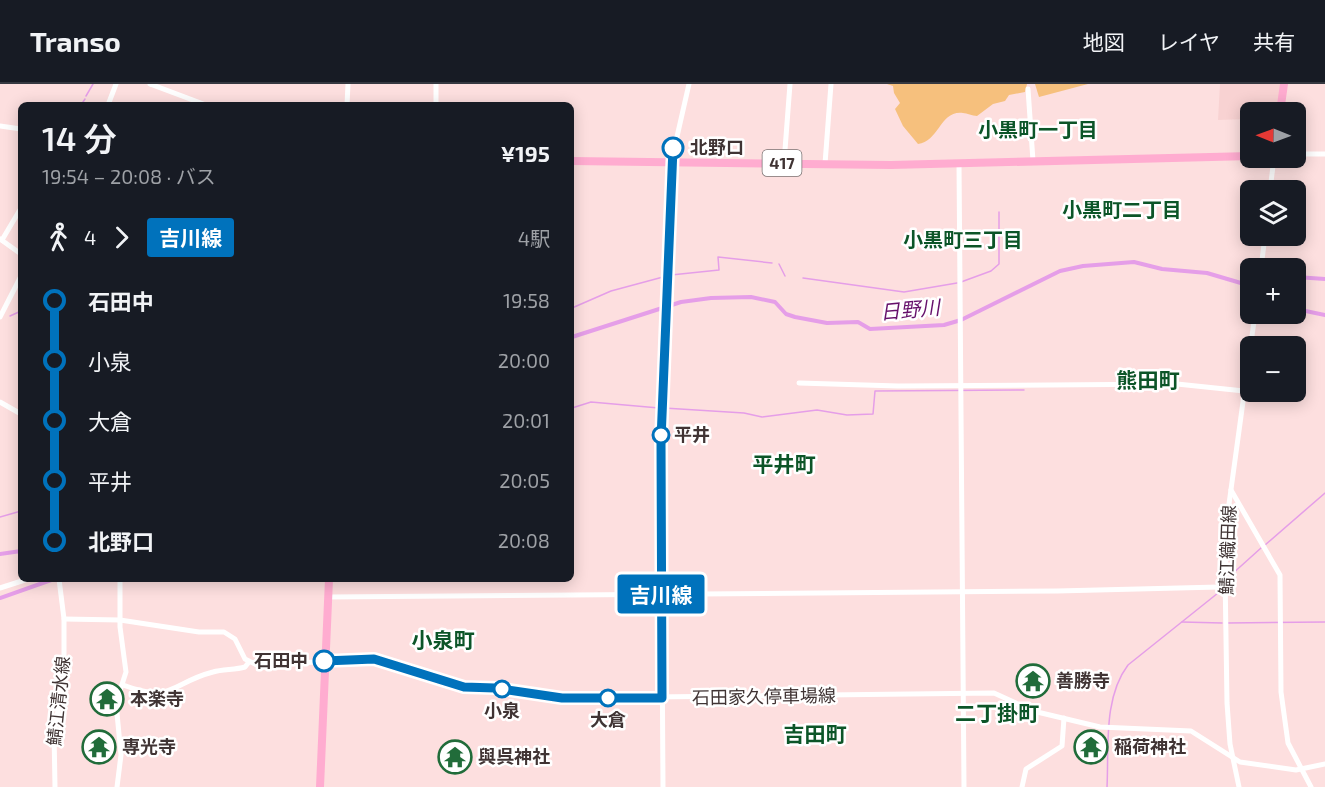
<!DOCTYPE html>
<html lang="ja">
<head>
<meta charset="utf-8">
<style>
  body { margin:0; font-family:"Exo 2","Noto Sans JP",sans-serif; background:#242831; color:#f1f3f6; height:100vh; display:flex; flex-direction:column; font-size:22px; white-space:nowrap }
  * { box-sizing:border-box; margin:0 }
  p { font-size:20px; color:#9ea1a6 }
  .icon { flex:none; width:33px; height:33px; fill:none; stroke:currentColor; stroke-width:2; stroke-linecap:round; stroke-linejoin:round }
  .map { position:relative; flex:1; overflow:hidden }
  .drawer { position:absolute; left:18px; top:18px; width:556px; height:480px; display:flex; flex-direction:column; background:#171b24; border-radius:9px; box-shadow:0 3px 15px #0003 }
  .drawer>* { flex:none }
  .badge { padding:0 12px; border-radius:4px; font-size:21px; line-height:39px }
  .needle { width:39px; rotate:271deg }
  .tools { position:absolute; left:1240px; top:18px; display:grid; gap:12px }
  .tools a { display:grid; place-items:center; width:66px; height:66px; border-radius:9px; background:#171b24; box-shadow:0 3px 15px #0003; font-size:30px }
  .map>.badge { position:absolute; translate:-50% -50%; box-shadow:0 0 0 3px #fff }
  .legs { display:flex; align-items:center; gap:9px; height:66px; padding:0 24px; font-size:20px }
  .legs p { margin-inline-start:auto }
  .head { display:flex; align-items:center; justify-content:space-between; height:102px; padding:0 24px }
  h1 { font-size:33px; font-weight:600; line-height:45px }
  ul { padding:0 24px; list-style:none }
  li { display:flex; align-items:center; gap:21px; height:60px; font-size:22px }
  li i { display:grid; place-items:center; width:9px; height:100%; margin:0 8px; background:currentColor }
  li i::after { content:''; width:15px; height:15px; margin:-8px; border:4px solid; border-radius:50%; background:#171b24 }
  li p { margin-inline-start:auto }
  li:first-child i { background:linear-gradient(#0000 50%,currentColor 0) }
  li:last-child i { background:linear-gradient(currentColor 50%,#0000 0) }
  header { display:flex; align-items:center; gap:36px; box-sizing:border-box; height:84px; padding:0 30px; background:#171b24; border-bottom:2px solid #363941 }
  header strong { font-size:28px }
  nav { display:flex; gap:33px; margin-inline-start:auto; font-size:21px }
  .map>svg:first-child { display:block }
  .built { fill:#f8d2d2 }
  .green { fill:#f6c07d }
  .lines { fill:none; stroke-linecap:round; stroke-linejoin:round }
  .stream { stroke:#e59ee8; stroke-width:1.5 }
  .river { stroke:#e59ee8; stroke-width:4 }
  .secondary { stroke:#fff; stroke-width:5 }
  .highway { stroke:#ffacd0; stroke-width:8 }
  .line-1-casing { stroke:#fff; stroke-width:14 }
  .line-1 { stroke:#0072bc; stroke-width:9 }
  .stop-1-dot { fill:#fff; stroke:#0072bc; stroke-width:3 }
  .labels { text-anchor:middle; stroke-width:5; stroke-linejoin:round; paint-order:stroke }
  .shield { fill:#fff; stroke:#797171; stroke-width:1.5 }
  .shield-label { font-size:16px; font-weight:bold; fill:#403434 }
  .stop-label { font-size:18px; font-weight:bold; fill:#403434; stroke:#fff; text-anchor:start }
  .street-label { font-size:18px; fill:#403434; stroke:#fff }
  .poi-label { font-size:18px; font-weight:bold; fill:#403434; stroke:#fff; text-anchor:start }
  .neighbourhood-label { font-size:20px; font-weight:bold; fill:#0c5528; stroke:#fff }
  .water-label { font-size:20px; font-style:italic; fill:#66106b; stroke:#fff }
  .quarter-label { font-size:21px; font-weight:bold; fill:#0c5528; stroke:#fff }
</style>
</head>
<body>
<header>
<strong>Transo</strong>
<nav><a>地図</a><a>レイヤ</a><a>共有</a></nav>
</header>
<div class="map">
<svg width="1325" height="703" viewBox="0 0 1325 703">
  <rect width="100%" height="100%" fill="#fddfdf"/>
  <polygon class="built" points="1220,0 1281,0 1277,28 1251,28 1249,47 1246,47 1245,35 1218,36"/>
  <g class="green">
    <path d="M887,0h140l-2,8 -16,3 -4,6 -12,3 -16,12c-5,0 -10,-3 -14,-3 -23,-3 -24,29 -45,31l-15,-18 -8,-17 5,-6 -6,-10 -1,-7z"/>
    <polygon points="1035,0 1088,0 1039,13"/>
  </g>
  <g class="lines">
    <g class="stream">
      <polyline points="86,12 93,0"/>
      <polyline points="81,21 85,15"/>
      <polyline points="779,180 785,192"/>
      <polyline points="671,191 719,186 718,173 772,179"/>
      <polyline points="803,194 904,208 957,199"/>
      <polyline points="961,198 991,187 999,180 999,128"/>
      <polyline points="572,224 611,207 663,193"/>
      <polyline points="10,232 21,227"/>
      <polyline points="572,324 591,318 659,324"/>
      <polyline points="664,324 744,329 762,333 817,326 847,331 873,330 875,307 1024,306"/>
      <polyline points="0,433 21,427"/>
      <polyline points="1265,461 1325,409"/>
      <polyline points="1227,499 1231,491 1261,464"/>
      <polyline points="1182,538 1222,539"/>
      <polyline points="1227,539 1325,538"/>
      <path d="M1107,703c2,-39 -4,-89 21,-122l95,-76"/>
    </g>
    <g class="river">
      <polyline points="1296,193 1325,195"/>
      <polyline points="1296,225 1325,231"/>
      <polyline points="572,253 681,218 711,214 751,213 775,218 786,230 795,233 827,239 858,238 870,245 944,241 961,236 1060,187 1083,182 1134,178 1162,185 1207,189 1251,202"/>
      <polyline points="0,470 21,467"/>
      <polyline points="0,514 54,495"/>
    </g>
    <g class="secondary">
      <polyline points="150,0 206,21"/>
      <polyline points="1028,5 1033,77"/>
      <polyline points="108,21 116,0"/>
      <polyline points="347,21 348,0"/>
      <polyline points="436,21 436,0"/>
      <polyline points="0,42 21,45"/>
      <polyline points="1296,70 1325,70"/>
      <polyline points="784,79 790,0"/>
      <polyline points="959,79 964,703"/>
      <polyline points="825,80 831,0"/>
      <polyline points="1270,106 1274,74"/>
      <polyline points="0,155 21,170"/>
      <polyline points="2,156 21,124"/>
      <polyline points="1261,184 1265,152"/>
      <polyline points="0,233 21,192"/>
      <polyline points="799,299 898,302 1177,300 1244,307"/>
      <polyline points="0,318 21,330"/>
      <polyline points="1231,406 1280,491 1281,608 1288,659 1311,703"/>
      <polyline points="0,504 28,495"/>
      <polyline points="328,513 1057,507 1219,503"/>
      <polyline points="64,535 120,536 199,548 224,548 235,555 245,575 257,581 374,575 464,603 494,604 562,614 994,609 1033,627 1100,643 1191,647 1240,678 1296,686 1325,680"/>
      <path d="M123,601c51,19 47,-2 90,-13 10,-3 22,-2 32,-5l4,-5"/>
      <polyline points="55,703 54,647 64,596 64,535 59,495"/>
      <polyline points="117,703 121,671 116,619 126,588 120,543 120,495"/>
      <polyline points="663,703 661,390 664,259 671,79 689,0"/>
      <polyline points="1022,703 1026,685 1062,662 1064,634"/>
      <polyline points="1239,703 1230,660 1227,619 1225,489 1229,420 1255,230"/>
    </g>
    <g class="highway">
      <polyline points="1280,28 1284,0"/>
      <polyline points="572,77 891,81 1251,72"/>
      <polyline points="320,703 329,495"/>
    </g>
  </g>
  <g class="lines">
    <defs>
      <polyline id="line-1" points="324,577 374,575 464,603 495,604 562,614 662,614 661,356 673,64"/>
    </defs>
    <use href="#line-1" class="line-1-casing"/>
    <use href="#line-1" class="line-1"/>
  </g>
  <defs>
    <symbol id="temple-ring" viewBox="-11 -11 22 22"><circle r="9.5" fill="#fff" stroke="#216c3a" stroke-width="1.5"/><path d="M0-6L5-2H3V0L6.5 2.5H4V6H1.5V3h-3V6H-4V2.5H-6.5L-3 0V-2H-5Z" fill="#216c3a"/></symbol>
  </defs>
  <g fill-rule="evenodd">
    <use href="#temple-ring" x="1014" y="578" width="38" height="38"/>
    <use href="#temple-ring" x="88" y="596" width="38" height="38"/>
    <use href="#temple-ring" x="80" y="644" width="38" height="38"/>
    <use href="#temple-ring" x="1072" y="644" width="38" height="38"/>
    <use href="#temple-ring" x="436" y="654" width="38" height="38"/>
  </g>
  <g class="stop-1-dot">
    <circle cx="673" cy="64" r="10"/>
    <circle cx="661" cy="351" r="8"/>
    <circle cx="324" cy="577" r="10"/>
    <circle cx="502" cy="605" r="8"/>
    <circle cx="608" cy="614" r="8"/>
  </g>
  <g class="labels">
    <rect class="shield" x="762.5" y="66" width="39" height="26" rx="4.5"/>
    <g class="shield-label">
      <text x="782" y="85">417</text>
    </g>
    <g class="stop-label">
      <text x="690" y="70">北野口</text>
      <text x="674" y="357">平井</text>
      <text x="308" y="583" text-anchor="end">石田中</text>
      <text x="502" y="633" text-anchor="middle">小泉</text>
      <text x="608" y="642" text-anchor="middle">大倉</text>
    </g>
    <g class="street-label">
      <text transform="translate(1228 466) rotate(-88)" y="6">鯖江織田線</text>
      <text transform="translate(764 613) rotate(-1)" y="6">石田家久停車場線</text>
      <text transform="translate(59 617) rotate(-84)" y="6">鯖江清水線</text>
    </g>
    <g class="poi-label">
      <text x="1056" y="603">善勝寺</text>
      <text x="130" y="621">本楽寺</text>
      <text x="122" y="669">専光寺</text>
      <text x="1114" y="669">稲荷神社</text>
      <text x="478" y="679">與呉神社</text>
    </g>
    <g class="neighbourhood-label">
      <text x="1038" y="53">小黒町一丁目</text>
      <text x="1122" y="133">小黒町二丁目</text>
      <text x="963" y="163">小黒町三丁目</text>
    </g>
    <g class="water-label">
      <text transform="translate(910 226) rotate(-5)" y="7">日野川</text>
    </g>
    <g class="quarter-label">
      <text x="1148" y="304">熊田町</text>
      <text x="784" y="388">平井町</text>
      <text x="443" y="564">小泉町</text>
      <text x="997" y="637">二丁掛町</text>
      <text x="815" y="658">吉田町</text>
    </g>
  </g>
</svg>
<div class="tools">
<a><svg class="needle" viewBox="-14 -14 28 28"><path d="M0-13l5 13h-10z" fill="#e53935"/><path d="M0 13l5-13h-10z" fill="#9ea1a6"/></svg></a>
<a><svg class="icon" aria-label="layers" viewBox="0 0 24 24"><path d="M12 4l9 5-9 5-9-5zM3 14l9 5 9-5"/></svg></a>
<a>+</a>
<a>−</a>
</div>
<b class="badge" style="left:661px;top:510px;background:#0072bc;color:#fff">吉川線</b>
<section class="drawer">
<div class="head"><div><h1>14 分</h1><p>19:54 – 20:08 · バス</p></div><b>¥195</b></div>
<div class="legs"><svg class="icon" aria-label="walk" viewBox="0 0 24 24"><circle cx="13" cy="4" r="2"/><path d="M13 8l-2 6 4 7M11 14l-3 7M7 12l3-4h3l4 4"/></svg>4<svg class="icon" aria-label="forward" viewBox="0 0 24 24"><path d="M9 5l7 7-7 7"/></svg><b class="badge" style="background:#0072bc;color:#fff">吉川線</b><p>4駅</p></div>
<ul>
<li><i style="color:#0072bc"></i><b>石田中</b><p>19:58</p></li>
<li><i style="color:#0072bc"></i><span>小泉</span><p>20:00</p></li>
<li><i style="color:#0072bc"></i><span>大倉</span><p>20:01</p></li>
<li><i style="color:#0072bc"></i><span>平井</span><p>20:05</p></li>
<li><i style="color:#0072bc"></i><b>北野口</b><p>20:08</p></li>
</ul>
</section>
</div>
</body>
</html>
